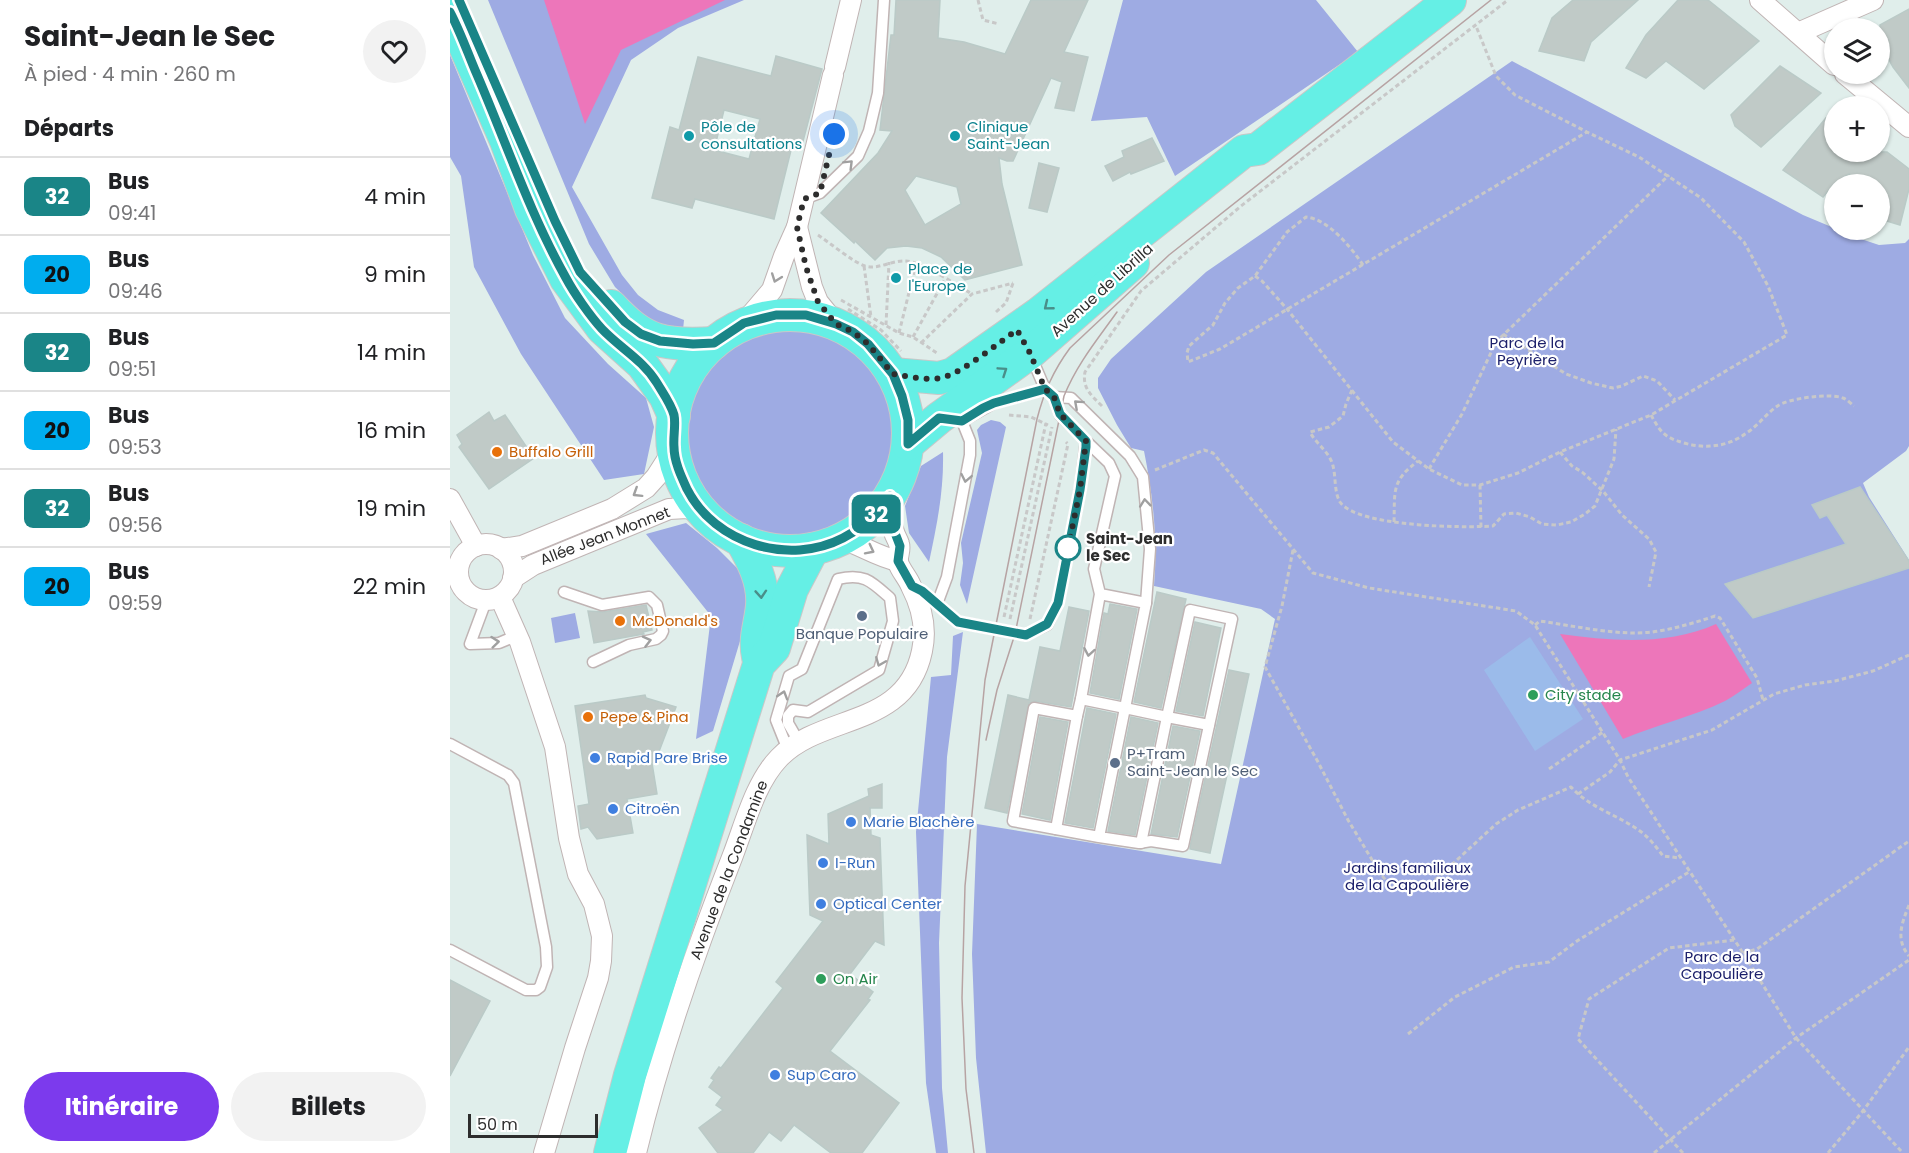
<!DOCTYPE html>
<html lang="fr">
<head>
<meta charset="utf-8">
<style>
  body { margin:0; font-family:Poppins,sans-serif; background:#f2f2f2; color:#202124; height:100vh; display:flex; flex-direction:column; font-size:22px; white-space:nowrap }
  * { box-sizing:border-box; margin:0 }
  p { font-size:20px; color:#757577 }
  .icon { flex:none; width:33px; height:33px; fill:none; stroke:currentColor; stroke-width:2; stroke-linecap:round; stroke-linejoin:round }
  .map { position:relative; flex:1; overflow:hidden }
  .details { display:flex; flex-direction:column; background:#fff; width:450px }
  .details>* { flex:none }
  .badge { padding:0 12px; border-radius:9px; font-size:21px; line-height:39px }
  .controls { position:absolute; left:1374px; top:18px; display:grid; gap:12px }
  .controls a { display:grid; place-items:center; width:66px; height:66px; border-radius:50%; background:#fff; box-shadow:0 2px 4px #0004; font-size:30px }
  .scale { position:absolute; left:18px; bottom:15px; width:130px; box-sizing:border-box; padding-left:6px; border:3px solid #2d2d2d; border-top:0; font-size:16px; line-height:21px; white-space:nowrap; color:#2d2d2d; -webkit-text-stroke:4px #fff; paint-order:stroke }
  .you { position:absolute; width:30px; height:30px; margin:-15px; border:4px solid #fff; border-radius:50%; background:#1a73e8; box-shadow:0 0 0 9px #1a73e833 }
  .map>.badge { position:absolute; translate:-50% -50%; box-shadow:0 0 0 3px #fff }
  h2 { padding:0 24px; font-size:22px; line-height:54px }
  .round { display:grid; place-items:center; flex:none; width:63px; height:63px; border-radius:32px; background:#f2f2f2 }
  .head { display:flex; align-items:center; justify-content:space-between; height:102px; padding:0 24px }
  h1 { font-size:28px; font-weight:700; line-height:45px }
  .button { display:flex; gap:12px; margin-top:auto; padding:12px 24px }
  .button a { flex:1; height:69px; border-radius:36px; background:#7c3aed; color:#fff; font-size:24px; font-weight:700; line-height:69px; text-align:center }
  .button a+a { background:#f2f2f2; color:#202124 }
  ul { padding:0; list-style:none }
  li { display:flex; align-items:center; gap:18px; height:78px; padding:0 24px; border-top:2px solid #e0e0e0 }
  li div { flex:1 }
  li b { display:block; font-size:22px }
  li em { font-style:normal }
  li .badge { min-width:66px; font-weight:700; text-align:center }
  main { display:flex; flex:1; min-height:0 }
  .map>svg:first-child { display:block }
  .green { fill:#9eabe3 }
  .pitch { fill:#9bbbea }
  .water { fill:#ed76ba }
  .building { fill:#c0cac7; stroke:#bacac7; stroke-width:1.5; fill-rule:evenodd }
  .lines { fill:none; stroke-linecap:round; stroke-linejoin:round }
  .lane-casing { stroke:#c0b4b4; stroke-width:13 }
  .street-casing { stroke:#c0b4b4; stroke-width:22 }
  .primary-casing { stroke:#c8c8c8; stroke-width:34 }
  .path { stroke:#c8c8c8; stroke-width:3; stroke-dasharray:4.5 3; stroke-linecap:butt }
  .lane { stroke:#fff; stroke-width:10 }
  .street { stroke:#fff; stroke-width:20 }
  .primary { stroke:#65efe5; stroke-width:32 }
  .tram { stroke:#b7a3a3; stroke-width:1.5 }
  .oneway { stroke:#a0a0a0 }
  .oneway2 { stroke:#498e89 }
  .line-casing { stroke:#fff; stroke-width:14 }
  .line { stroke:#1a8587; stroke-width:9 }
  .walk { stroke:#2d2d2d; stroke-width:6; stroke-dasharray:0 10.8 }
  .culture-dot { fill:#0f9aa8; stroke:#fff; stroke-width:2 }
  .food-dot { fill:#e8710a; stroke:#fff; stroke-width:2 }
  .stop-dot { fill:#fff; stroke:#1a8587; stroke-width:3 }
  .service-dot { fill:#5c6f8a; stroke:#fff; stroke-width:2 }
  .leisure-dot { fill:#2e9e5b; stroke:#fff; stroke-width:2 }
  .shop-dot { fill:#3f7fe0; stroke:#fff; stroke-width:2 }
  .labels { text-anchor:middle; stroke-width:4.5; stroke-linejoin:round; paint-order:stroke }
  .culture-label { font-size:15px; fill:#0d838f; stroke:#fff; text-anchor:start }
  .street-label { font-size:15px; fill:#2d2d2d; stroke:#fff }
  .park-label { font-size:15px; fill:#1c206b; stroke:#fff }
  .food-label { font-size:15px; fill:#c56008; stroke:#fff; text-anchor:start }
  .stop-label { font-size:15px; font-weight:bold; fill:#2d2d2d; stroke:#fff; text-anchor:start }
  .service-label { font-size:15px; fill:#4e5e75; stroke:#fff }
  .leisure-label { font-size:15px; fill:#27864d; stroke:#fff; text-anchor:start }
  .shop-label { font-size:15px; fill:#366cbe; stroke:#fff; text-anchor:start }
</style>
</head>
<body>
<main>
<section class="details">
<div class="head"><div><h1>Saint-Jean le Sec</h1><p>À pied · 4 min · 260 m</p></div><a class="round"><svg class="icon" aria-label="heart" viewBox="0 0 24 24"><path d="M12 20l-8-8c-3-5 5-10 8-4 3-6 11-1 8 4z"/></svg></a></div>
<h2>Départs</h2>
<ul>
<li><span class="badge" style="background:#1a8587;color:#fff">32</span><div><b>Bus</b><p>09:41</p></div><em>4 min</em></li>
<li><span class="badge" style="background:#00adee;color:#111">20</span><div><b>Bus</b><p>09:46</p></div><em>9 min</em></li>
<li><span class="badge" style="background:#1a8587;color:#fff">32</span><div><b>Bus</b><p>09:51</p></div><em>14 min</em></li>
<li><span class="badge" style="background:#00adee;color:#111">20</span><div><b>Bus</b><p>09:53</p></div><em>16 min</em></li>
<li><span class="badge" style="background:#1a8587;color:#fff">32</span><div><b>Bus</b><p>09:56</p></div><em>19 min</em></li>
<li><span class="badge" style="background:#00adee;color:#111">20</span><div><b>Bus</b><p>09:59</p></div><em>22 min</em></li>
</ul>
<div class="button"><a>Itinéraire</a><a>Billets</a></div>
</section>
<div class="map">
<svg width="1459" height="1153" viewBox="0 0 1459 1153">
  <rect width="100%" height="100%" fill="#e0eeeb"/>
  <g class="green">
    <polygon points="38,0 294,0 228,28 181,60 122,187 172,275 188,295 208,310 234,320 233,330 199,320 165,287 139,244"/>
    <polygon points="673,0 866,0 908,52 725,176 697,117 641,121"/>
    <polygon points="0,55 83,255 115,318 158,364 196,398 204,427 194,474 154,480 71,354 24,267 11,176 0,157"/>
    <path d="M1062,61l291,154 31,13v2l45,15 26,-2 4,-4v207l-3,5 -43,32 6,14 40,63v593h-923l-10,-95 -4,-104 5,-130 244,40 54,-245 -14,-10 -107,-23c4,-46 -1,-90 -10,-135l-13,-3 -14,-23 -19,-37v-10l13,-19 95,-87z"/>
    <circle cx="341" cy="433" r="106"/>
    <polygon points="541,420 550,422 556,427 517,604 510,585 513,563 511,543 532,453 527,430 531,425"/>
    <path d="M493,452c1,38 -6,73 -14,110l-20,-29 -4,-27 16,-40z"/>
    <polygon points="236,523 267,548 289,570 302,601 263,731 246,739 261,616 196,534"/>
    <polygon points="125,613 130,638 105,643 101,618"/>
    <polygon points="513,632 497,757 489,943 492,1088 498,1153 486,1153 476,1083 466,832 481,677 501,675 503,636"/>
  </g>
  <polygon class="pitch" points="1080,637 1133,719 1085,751 1034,670"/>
  <g class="water">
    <polygon points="94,0 275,0 171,50 135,124"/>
    <path d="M1266,624l36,59c-9,6 -18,13 -27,18 -33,16 -69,24 -102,38l-63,-105c52,7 107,12 156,-10z"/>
  </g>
  <g class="building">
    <path d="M446,0h44l-2,38 26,4 41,12 26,-54h57l-24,52 24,5 -14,54 -19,-3 7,-26 -11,-4 -38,83h-6l-8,-3 3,26 20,81 -57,15 -24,-23 -19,-9 -16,-2 -19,2 -12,12 -20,-19 -1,2 -33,-30 57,-60 14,-22 -12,-1 11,-95h3zM466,176l41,11 4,17 -36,21 -20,-35z"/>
    <polygon points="1123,0 1188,0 1141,42 1134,61 1089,51 1102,18"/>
    <polygon points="1228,0 1258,0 1309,41 1254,89 1216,61 1196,78 1176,68 1196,35"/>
    <polygon points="1459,9 1459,88 1443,67 1430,43 1430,25"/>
    <path d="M326,56l46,13 -20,76 -9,-3 -19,77 -79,-20 -3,9 -40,-10 18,-71 9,3 19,-73 73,19zM274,110l36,9 -11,40 -35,-9z"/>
    <polygon points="1330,66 1371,93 1311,147 1285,126 1281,115"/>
    <polygon points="1384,108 1384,152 1437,152 1459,169 1459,189 1450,225 1430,219 1430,184 1411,184 1399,174 1384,184 1373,197 1333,170"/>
    <polygon points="702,138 714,161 681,174 680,172 663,181 655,166 674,157 672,151"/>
    <polygon points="589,163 609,168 597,212 579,208"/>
    <polygon points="39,412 44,421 55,415 84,458 39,489 9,447 12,444 7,435"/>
    <polygon points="1410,487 1459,561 1459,568 1303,618 1275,584 1396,544 1377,515 1370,518 1362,505"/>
    <polygon points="707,592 736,599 711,708 684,702"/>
    <polygon points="660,604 687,609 669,699 640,693 654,613 658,614"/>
    <polygon points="196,605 202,630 193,632 194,634 144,643 138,611 153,612"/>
    <polygon points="619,607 639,611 621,707 585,701 579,703 557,813 535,808 558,695 579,700 590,647 610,651"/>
    <polygon points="745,622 771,628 753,716 726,711"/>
    <polygon points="779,670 799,674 760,853 740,849 740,847"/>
    <polygon points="195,695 196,698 226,707 205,762 202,763 207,794 177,799 183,833 147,839 138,827 131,829 128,806 139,804 125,706"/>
    <polygon points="637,708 666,714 643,828 615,823"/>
    <polygon points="590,717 618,722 600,820 572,814"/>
    <polygon points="681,717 708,723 685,835 658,831"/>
    <polygon points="723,726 750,731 727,837 701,834"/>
    <polygon points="432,784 432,808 420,808 421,835 430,838 434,945 425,941 400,974 423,992 418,999 420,1000 380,1051 449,1103 412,1153 381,1153 344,1125 331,1141 319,1132 303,1153 268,1153 249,1128 273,1110 266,1105 272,1097 259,1087 264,1080 261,1078 269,1067 271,1068 333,988 326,982 373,921 360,915 357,835 379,844 378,814 419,796 418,789"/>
    <polygon points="0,980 40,1001 0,1076"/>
  </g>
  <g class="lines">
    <defs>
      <g id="lane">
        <polyline points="354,199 370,193 408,156 419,131 428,93 434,0"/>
        <polyline points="604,397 621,398 680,456 693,477 700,549 696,603"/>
        <polyline points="507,420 512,421 544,403 595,389"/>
        <polyline points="636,441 659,463 665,476 644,569 650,594 631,699 675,708 696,603 650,594"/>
        <polyline points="464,588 472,591 508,622 576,635 597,625 608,603 630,490 636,441 610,415 604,397 595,389 581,356"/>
        <polyline points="114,592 152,605 199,597 207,605 213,631 211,635 206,639 179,645 143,662"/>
        <polyline points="36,601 20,644 49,643 68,635"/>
        <polyline points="487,604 497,577 520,455 520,441 512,421"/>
        <polyline points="631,699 627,716 584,708 563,821 649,837 675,708 717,717 740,610 782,619 733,846 701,841 689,843 649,837"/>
        <polyline points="0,744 58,775 64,783 96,947 97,967 90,987 86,990 76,990 0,950"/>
        <path d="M338,750l-12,-30 13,-44 13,-7 36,-90c26,-6 33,2 52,19l3,23 -14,49 -71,42 -15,-2 -5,6v7l11,19"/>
        <polyline points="606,829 627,716"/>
        <polyline points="691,843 717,717 759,725"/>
      </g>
      <g id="street">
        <polyline points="1310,0 1384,65"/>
        <polyline points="1348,33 1423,0"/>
        <polyline points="385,67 401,0"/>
        <polyline points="1395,74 1459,127"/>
        <polyline points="347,227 362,287 368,302 386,324"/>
        <polyline points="294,323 322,290 334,256 347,227 383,75"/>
        <polyline points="0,499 26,546"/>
        <path d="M392,539c19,6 36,18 56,22"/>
        <circle cx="36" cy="572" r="28"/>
        <polyline points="51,549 72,546 162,509 196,488 206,477 224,449"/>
        <polyline points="63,578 83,565 219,509 237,508 251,510"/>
        <polyline points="50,597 70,642 105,747 119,838 128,874 144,904 152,936 151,961 148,978 125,1048 94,1153"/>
        <path d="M186,1153c24,-101 59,-201 97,-298 12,-31 22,-72 46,-97 43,-45 127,-29 143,-107 5,-23 0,-44 -11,-65 -3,-8 -11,-16 -13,-24 -1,-6 3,-12 1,-18 -1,-4 -4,-8 -5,-12 -4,-12 -4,-24 -4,-36"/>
      </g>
      <g id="primary">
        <polyline points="0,12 56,141 81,209 116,279 152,328 192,364 215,396 224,416"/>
        <path d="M161,306c33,37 55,40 103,37"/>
        <circle cx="340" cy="433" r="118"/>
        <polyline points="443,374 489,378 503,374 588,314 794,151 808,149 1000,0"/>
        <polyline points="458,444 489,418 580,353 683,263"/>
        <path d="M291,540c12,21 23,42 21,66 -2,20 -8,32 -4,51"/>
        <polyline points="160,1153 180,1075 309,664 324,648 342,589 363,549"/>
      </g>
    </defs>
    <use href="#lane" class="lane-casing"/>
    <use href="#street" class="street-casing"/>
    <use href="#primary" class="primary-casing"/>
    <g class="path">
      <polyline points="528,0 533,20 549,24"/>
      <path d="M368,235c12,8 35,27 47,31 13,4 27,-6 41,-5 16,1 51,24 66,33"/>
      <path d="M913,265c-12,-18 -35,-46 -57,-48l-19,15 -32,44 -17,12 -13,15 -12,22 -24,21 -2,7 1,9 32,-13 367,-217"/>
      <polyline points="414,266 421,317"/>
      <polyline points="805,276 812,281 837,309 943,442 979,469 1012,485 1030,485 1068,473 1110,452 1201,415 1337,335 1318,286 1294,242 1251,198 1189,157 1137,132 1065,95 1046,76 1026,26"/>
      <polyline points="391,300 449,333 463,337 487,353"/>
      <polyline points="398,309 431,330 451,351"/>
      <polyline points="546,312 556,303 563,283"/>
      <polyline points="436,325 439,262"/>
      <polyline points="449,333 466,264"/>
      <polyline points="1053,334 1116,374 1141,383 1163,388 1172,386 1193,376 1207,381 1225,400"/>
      <polyline points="463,337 495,279"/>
      <polyline points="471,343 522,294 563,283"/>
      <path d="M902,390l-6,14 -3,12 -14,11 -19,5c6,12 20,20 23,34 3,11 1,26 7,36 17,25 124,26 153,24l11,-12 12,-1 14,4 12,7 15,1 14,-3 14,-8 10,-8 19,-47 2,-30"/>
      <path d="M652,406c-11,-11 -20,-18 -17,-34l56,-81 100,-85 267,-206"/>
      <polyline points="559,415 581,417 598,425"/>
      <path d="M1201,415c10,18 13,22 33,28 21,6 43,4 61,-9 12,-7 20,-19 31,-27 11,-9 54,-14 67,-9 4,1 8,6 11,8"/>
      <polyline points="1110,452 1122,466 1132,472 1153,491 1172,515 1199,539 1206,552 1199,587"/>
      <polyline points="979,469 1012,414 1046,342 1219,175"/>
      <polyline points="705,470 754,450 763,453 863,573 919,588 1066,611 1085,625 1170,760 1178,777 1293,953 1346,1038 1453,1153"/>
      <polyline points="1030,485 1031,527"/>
      <path d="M944,522c1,-31 -3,-41 24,-61"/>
      <path d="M843,550l-11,56 -17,61 53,95 30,58 32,53 8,10 15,7 14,-1 16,-7 63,-58 22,-14 53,-23c17,19 41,26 63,40 12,7 21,18 29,29l17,2"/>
      <polyline points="554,617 596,423"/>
      <polyline points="560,619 602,427"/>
      <polyline points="580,619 618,444 616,442"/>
      <path d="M1085,625l5,-4c36,5 76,15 112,11 22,-3 42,-9 63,-16l5,2 37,60 6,22"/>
      <polyline points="1099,769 1153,732"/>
      <polyline points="1128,794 1160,772 1170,760 1262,730 1324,694 1355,685 1385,681 1423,671 1459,655"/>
      <path d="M1459,905c-7,18 -14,34 0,51"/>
      <polyline points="1293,953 1307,949 1459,841"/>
      <polyline points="958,1034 1005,997 1064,967 1099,962 1127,941 1239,872"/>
      <polyline points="1204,1153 1346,1038 1459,960"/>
      <polyline points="1233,1153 1128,1039 1139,999 1219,948 1284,940"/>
      <polyline points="1378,1153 1413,1111 1459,1047"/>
    </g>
    <use href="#lane" class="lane"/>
    <use href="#street" class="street"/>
    <use href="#primary" class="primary"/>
    <g class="tram">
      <path d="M536,740l11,-50 18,-56 49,-238c13,-32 33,-56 53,-84"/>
      <path d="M524,1153l-8,-64 -4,-91 3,-112 20,-206 52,-261c7,-27 16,-48 33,-71l99,-93 322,-255"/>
    </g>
  </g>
  <defs><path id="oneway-chevron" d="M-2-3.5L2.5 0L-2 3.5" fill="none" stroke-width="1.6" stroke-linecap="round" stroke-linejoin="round" transform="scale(1.5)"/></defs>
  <g class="oneway">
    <use href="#oneway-chevron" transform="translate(399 164) rotate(-45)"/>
    <use href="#oneway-chevron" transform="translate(326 278) rotate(110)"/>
    <use href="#oneway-chevron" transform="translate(628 404) rotate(-138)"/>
    <use href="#oneway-chevron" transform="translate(516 478) rotate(101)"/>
    <use href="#oneway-chevron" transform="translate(187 493) rotate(148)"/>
    <use href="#oneway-chevron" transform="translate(695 503) rotate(-96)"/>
    <use href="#oneway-chevron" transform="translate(420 550) rotate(27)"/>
    <use href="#oneway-chevron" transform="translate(197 641) rotate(-14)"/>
    <use href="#oneway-chevron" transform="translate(45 642) rotate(-6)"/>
    <use href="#oneway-chevron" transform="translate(639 652) rotate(100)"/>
    <use href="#oneway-chevron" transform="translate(430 662) rotate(112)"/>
    <use href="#oneway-chevron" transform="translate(333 695) rotate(-73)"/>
  </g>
  <g class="oneway2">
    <use href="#oneway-chevron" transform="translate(598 306) rotate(141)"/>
    <use href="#oneway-chevron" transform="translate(553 371) rotate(-34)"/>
    <use href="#oneway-chevron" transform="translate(311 594) rotate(86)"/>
  </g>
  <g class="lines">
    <defs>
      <path id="line" d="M0,12c10,19 17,39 25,58 30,69 54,142 91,208 8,15 24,38 36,51 18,19 41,31 55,54 6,10 14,21 17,32 2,9 -1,22 0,32 0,14 7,29 13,42 28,55 102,77 156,49 20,-10 34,-25 47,-42l2,29 8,21 -2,15 14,25 10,5 36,31 68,13 21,-11 11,-21 22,-113 6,-43v-6l-26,-27 -6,-17 -9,-8 -51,14 -11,5 -21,13 -23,-3 -31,26v-24l-6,-24 -9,-22 -25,-30 -15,-12 -17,-8 -30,-9h-30l-32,8 -30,20 -21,1 -33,-3 -19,-7 -16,-12 -45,-50 -25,-51 -96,-221"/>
    </defs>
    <use href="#line" class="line-casing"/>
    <use href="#line" class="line"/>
    <path class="walk" d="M384,134l-14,59 -16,6 -7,28 9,40 12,35 18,22 17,8 15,12 25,30c15,2 32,7 47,4 20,-3 58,-35 77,-48l13,23 15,36 9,8 6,17 26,27 -6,49 -12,58"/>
  </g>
  <g class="culture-dot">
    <circle cx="239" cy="136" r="6"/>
    <circle cx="505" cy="136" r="6"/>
    <circle cx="446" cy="278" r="6"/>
  </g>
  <g class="food-dot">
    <circle cx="47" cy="452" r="6"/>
    <circle cx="170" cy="621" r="6"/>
    <circle cx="138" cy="717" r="6"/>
  </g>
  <circle class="stop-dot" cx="618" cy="548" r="12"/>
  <g class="service-dot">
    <circle cx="412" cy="616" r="6"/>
    <circle cx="665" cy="763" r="6"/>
  </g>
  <g class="leisure-dot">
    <circle cx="1083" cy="695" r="6"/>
    <circle cx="371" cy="979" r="6"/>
  </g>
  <g class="shop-dot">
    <circle cx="145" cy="758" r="6"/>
    <circle cx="163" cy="809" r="6"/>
    <circle cx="401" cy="822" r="6"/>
    <circle cx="373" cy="863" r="6"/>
    <circle cx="371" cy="904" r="6"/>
    <circle cx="325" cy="1075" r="6"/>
  </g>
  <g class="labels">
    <g class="culture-label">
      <text x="251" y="132">Pôle de<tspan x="251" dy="17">consultations</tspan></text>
      <text x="517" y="132">Clinique<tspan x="517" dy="17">Saint-Jean</tspan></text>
      <text x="458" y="274">Place de<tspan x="458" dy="17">l'Europe</tspan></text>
    </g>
    <g class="street-label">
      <text transform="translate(652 290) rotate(-42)" y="5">Avenue de Librilla</text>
      <text transform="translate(155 536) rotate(-21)" y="5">Allée Jean Monnet</text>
      <text transform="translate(279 870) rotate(-69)" y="5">Avenue de la Condamine</text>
    </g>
    <g class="park-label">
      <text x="1077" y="348">Parc de la<tspan x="1077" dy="17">Peyrière</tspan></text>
      <text x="957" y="873">Jardins familiaux<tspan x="957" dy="17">de la Capoulière</tspan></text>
      <text x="1272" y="962">Parc de la<tspan x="1272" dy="17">Capoulière</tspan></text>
    </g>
    <g class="food-label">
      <text x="59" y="457">Buffalo Grill</text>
      <text x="182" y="626">McDonald's</text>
      <text x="150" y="722">Pepe &amp; Pina</text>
    </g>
    <g class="stop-label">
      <text x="636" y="544">Saint-Jean<tspan x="636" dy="17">le Sec</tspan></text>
    </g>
    <g class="service-label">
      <text x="412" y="639">Banque Populaire</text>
      <text x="677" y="759" text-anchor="start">P+Tram<tspan x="677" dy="17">Saint-Jean le Sec</tspan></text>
    </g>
    <g class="leisure-label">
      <text x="1095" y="700">City stade</text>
      <text x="383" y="984">On Air</text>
    </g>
    <g class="shop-label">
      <text x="157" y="763">Rapid Pare Brise</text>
      <text x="175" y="814">Citroën</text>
      <text x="413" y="827">Marie Blachère</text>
      <text x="385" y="868">I-Run</text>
      <text x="383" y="909">Optical Center</text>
      <text x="337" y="1080">Sup Caro</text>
    </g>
  </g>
</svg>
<div class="controls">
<a><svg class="icon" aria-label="layers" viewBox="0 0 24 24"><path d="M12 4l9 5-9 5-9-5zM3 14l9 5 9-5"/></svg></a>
<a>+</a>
<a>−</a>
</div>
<div class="scale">50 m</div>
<div class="you" style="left:384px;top:134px"></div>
<b class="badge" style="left:426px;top:514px;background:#1a8587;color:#fff">32</b>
</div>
</main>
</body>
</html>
